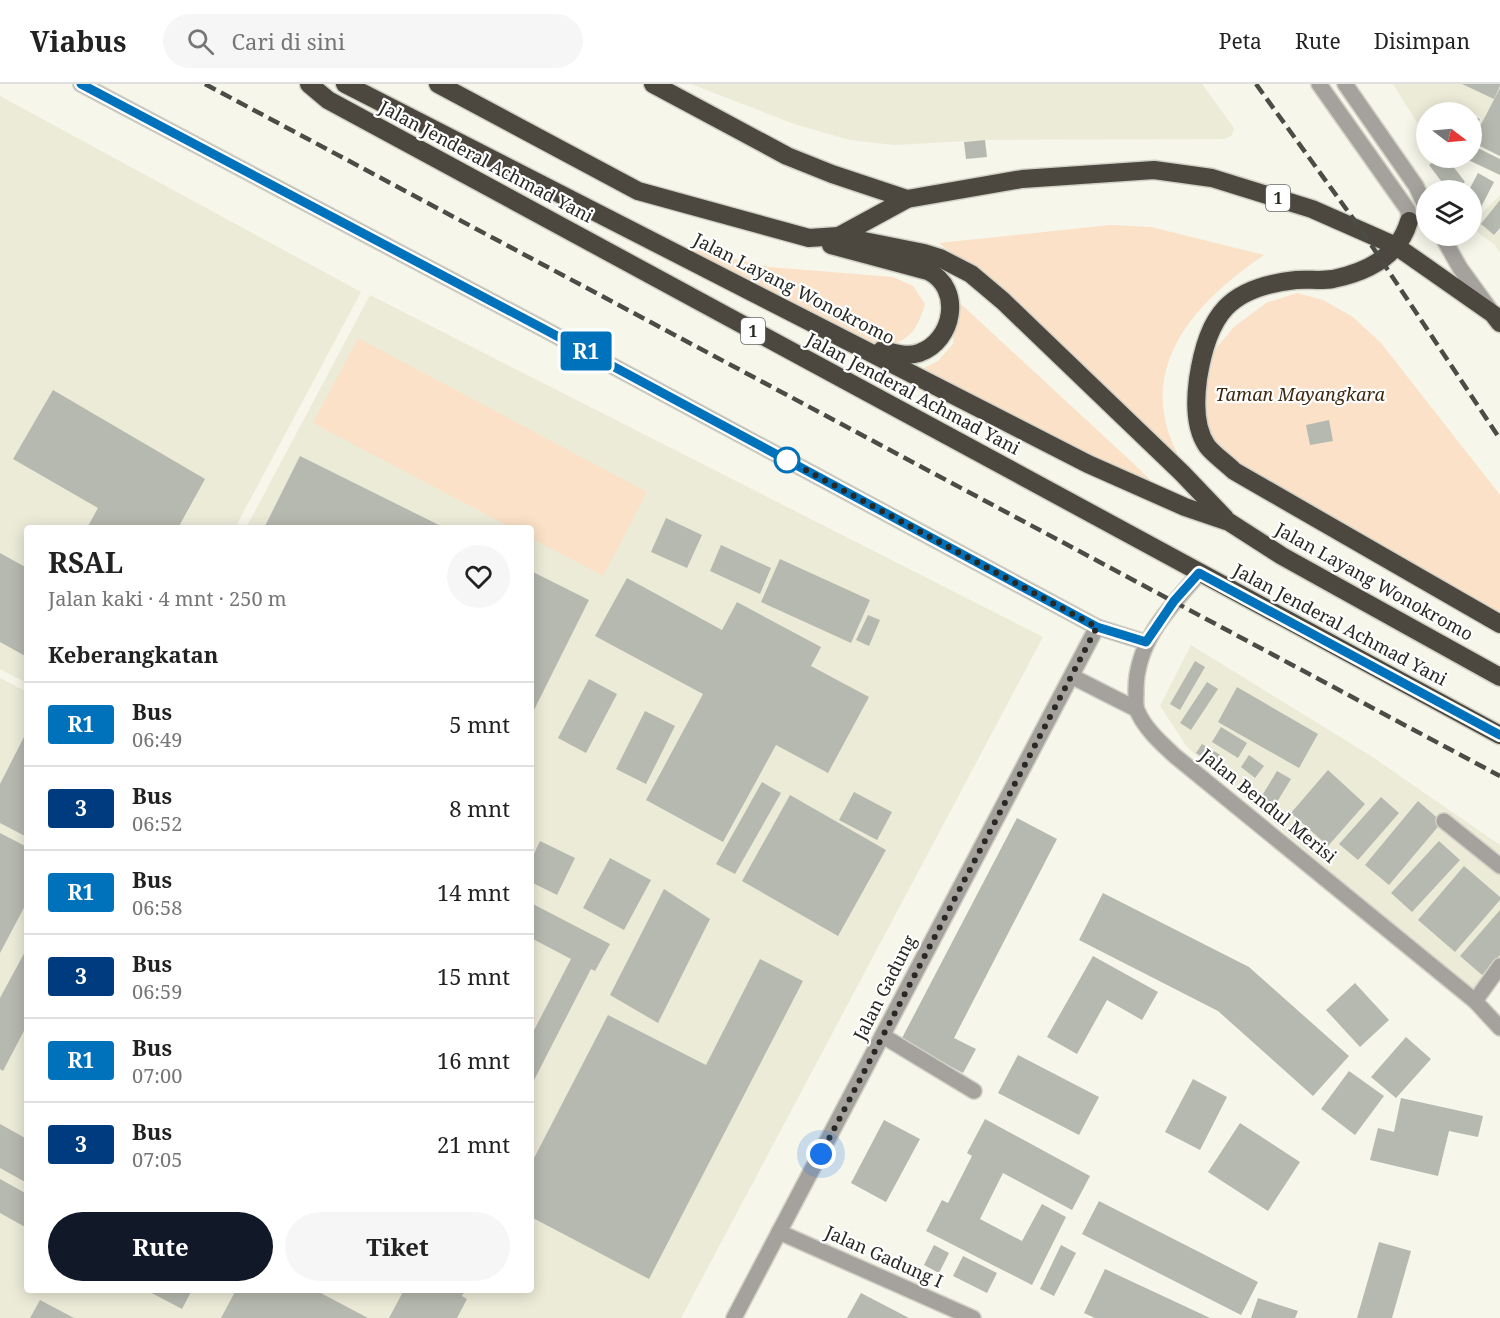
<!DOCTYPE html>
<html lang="id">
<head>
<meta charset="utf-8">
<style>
  body { margin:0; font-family:"Noto Serif",serif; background:#f6f6f6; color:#222; height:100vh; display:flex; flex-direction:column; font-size:22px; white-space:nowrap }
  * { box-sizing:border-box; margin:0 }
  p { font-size:20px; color:#767676 }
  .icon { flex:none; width:33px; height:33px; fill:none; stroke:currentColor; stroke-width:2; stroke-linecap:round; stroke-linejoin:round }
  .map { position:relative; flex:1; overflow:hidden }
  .side { position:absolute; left:24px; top:441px; width:510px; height:768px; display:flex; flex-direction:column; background:#fff; border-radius:6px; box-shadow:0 3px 15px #0003 }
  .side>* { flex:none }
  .badge { padding:0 12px; border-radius:4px; font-size:21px; line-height:39px }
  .needle { width:39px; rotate:106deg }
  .fabs { position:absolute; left:1416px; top:18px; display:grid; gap:12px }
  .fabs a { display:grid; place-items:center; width:66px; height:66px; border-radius:50%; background:#fff; box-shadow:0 3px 15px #0003; font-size:30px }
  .you { position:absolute; width:30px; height:30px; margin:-15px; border:4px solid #fff; border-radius:50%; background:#1a73e8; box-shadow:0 0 0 9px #1a73e833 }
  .map>.badge { position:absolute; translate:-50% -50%; box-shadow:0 0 0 3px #fff }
  h2 { padding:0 24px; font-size:22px; line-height:54px }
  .round { display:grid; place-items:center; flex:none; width:63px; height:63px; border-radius:32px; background:#f6f6f6 }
  .summary { display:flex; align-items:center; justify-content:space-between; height:102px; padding:0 24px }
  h1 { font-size:28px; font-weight:700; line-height:45px }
  .action { display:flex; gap:12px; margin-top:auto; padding:12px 24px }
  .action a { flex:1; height:69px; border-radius:36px; background:#111827; color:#fff; font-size:24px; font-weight:700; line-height:69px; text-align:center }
  .action a+a { background:#f6f6f6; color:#222 }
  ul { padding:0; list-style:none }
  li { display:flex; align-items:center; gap:18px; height:84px; padding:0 24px; border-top:2px solid #e0e0e0 }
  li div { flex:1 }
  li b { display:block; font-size:22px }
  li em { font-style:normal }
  li .badge { min-width:66px; font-weight:700; text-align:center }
  header { display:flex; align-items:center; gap:36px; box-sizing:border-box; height:84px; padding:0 30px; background:#fff; border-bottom:2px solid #e0e0e0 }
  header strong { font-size:28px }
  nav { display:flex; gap:33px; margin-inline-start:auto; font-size:21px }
  .search { width:420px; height:54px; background:#f6f6f6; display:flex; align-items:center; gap:15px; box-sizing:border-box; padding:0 21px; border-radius:33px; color:#767676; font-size:22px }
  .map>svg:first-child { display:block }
  .built { fill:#ecebd8 }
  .green { fill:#fae1c7 }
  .building { fill:#b6b9af }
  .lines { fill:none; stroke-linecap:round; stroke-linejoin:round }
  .minor-casing { stroke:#d1d1c6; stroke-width:18 }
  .highway-casing { stroke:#d1d1c6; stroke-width:21 }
  .minor { stroke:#a5a29e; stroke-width:15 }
  .highway { stroke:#4c483f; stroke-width:18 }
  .rail { stroke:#4c4c47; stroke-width:4.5; stroke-dasharray:12 6; stroke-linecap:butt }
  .line-casing { stroke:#fff; stroke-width:14 }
  .line { stroke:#0072bc; stroke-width:9 }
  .walk { stroke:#282824; stroke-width:6; stroke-dasharray:0 10.8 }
  .stop-dot { fill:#fff; stroke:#0072bc; stroke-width:3 }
  .labels { text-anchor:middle; stroke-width:4.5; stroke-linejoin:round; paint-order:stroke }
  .shield { fill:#fff; stroke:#686866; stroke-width:1.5 }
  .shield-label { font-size:16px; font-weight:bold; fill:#282824 }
  .street-label { font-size:18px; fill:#282824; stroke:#fff }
  .park-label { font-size:18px; font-style:italic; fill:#3e280e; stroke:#fff }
</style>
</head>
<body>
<header>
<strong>Viabus</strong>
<div class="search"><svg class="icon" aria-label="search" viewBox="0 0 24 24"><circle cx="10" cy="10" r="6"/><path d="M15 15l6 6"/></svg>Cari di sini</div>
<nav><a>Peta</a><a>Rute</a><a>Disimpan</a></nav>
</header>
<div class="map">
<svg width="1500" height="1234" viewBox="0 0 1500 1234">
  <rect width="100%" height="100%" fill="#f6f6ea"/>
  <g class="built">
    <polygon points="691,0 1202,0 1234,44 1232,51 1225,55 985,56 894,61 850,56 794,40"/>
    <polygon points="1393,0 1500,0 1500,73 1472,59 1482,34 1462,23 1459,28 1426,28 1426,53"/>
    <polygon points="0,12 361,208 235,444 27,444 27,599 0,585"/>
    <polygon points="1500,111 1500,169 1495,161 1472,144 1472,139"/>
    <polygon points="370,211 1043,553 681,1234 0,1234 0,594 27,608 27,1206 531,1206 531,444 246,444"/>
    <polygon points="1191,561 1371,672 1500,761 1500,884 1475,914 1187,663 1160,622"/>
  </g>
  <g class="green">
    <path d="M1110,141l41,2 113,28c-57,39 -118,96 -97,173 4,14 12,28 18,42l-197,-188 -49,-39z"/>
    <path d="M697,166l72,17 124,10 20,9 12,18c-9,29 -15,34 -43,46l-188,-96z"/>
    <polygon points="1297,209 1323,216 1353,233 1381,259 1500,411 1500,535 1258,397 1219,366 1200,328 1201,295 1216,264 1234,243 1266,219"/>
    <polygon points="950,210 1134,380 1163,409 912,290 938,277 953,260 954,237"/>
    <polygon points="358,254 647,408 603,492 531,454 531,444 512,444 313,339"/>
  </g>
  <g class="building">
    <polygon points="1462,0 1500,0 1500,2 1494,15"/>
    <polygon points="1500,4 1500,72 1472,58"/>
    <polygon points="1472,31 1480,35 1472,54"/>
    <polygon points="985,56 987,73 966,75 964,58"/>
    <polygon points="1472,61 1500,75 1500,91 1464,74 1472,74"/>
    <polygon points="1438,74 1447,74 1465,98 1454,106 1448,106 1429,81"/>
    <polygon points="1478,89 1494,98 1479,127 1472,123 1472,106 1469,106"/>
    <polygon points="1500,116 1500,144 1494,151 1481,140"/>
    <polygon points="53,306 205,395 178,444 87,444 98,424 13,375"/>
    <polygon points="1329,336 1333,357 1310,361 1306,341"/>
    <polygon points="300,372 445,444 264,444"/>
    <polygon points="666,434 702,451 687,484 651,468"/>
    <polygon points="721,461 771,484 760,510 710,487"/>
    <polygon points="0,469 27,484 27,573 0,558"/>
    <polygon points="780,475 870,516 851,559 761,518"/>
    <polygon points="531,487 589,516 531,632"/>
    <polygon points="627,494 722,546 737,518 821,563 811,582 869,613 828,689 776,661 723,758 646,716 703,610 595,552"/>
    <polygon points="868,531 880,536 869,562 856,556"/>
    <polygon points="1195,577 1205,583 1180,626 1170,620"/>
    <polygon points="589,595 617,610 586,669 558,654"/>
    <polygon points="1207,598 1218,605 1191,646 1180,639"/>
    <polygon points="1237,603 1318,650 1299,684 1218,638"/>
    <polygon points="645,627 675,642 646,700 616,685"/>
    <polygon points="1221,643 1247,659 1238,674 1212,658"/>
    <polygon points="27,647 27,753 0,739 0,700"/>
    <polygon points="1202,660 1222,672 1216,682 1196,669"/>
    <polygon points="1249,671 1264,682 1255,694 1241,683"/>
    <polygon points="1328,686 1365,720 1328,762 1291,729"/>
    <polygon points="1277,687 1291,695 1274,723 1260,715"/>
    <polygon points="762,698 781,709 735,790 716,780"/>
    <polygon points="854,708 892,728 877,756 839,736"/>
    <polygon points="790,711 886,766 838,852 742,797"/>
    <polygon points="1381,713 1399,729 1358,776 1339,760"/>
    <polygon points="1418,717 1442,738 1389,801 1365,781"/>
    <polygon points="1017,734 1057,755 954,954 976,965 963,989 901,956"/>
    <polygon points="0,749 27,763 27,818 0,869"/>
    <polygon points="540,757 575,774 557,811 531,798 531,776"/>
    <polygon points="1439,757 1460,776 1412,828 1391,809"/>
    <polygon points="610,774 651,796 624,846 583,824"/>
    <polygon points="1464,782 1500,813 1500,816 1455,868 1418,836"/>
    <polygon points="664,805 710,835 658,939 610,911"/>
    <polygon points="1103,809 1249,883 1349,972 1313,1012 1218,927 1079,856"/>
    <polygon points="531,819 610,860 595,887 591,885 531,1002 531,952 571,875 531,854"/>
    <polygon points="1500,826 1500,871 1482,891 1460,872"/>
    <polygon points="27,864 27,941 3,987 0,985 0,914"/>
    <polygon points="1093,872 1158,908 1142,936 1107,916 1077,970 1047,953"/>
    <polygon points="760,875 803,897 649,1195 531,1133 531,1080 608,931 706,981"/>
    <polygon points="1355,899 1389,936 1360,963 1326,926"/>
    <polygon points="1406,953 1431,975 1396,1014 1371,993"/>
    <polygon points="1018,971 1099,1013 1079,1051 998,1009"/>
    <polygon points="1349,987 1384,1012 1355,1051 1321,1025"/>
    <polygon points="1193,995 1227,1013 1200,1066 1165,1048"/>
    <polygon points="1401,1014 1483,1032 1478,1053 1449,1047 1438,1092 1370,1076 1378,1044 1394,1048"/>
    <polygon points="985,1035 1090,1092 1072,1126 1003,1089 980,1135 1022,1157 1042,1120 1066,1133 1032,1201 926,1147 942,1116 948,1119 972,1072 967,1069"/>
    <polygon points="884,1036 920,1055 886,1118 851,1099"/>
    <polygon points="1240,1039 1300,1078 1268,1127 1208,1088"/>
    <polygon points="0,1040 27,1055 27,1099 0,1084"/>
    <polygon points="0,1095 27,1110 27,1144 0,1129"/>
    <polygon points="1099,1117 1258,1198 1241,1231 1082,1150"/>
    <polygon points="1379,1158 1411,1167 1392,1234 1357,1234"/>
    <polygon points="934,1161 949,1169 939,1189 924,1181"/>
    <polygon points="1061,1161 1076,1169 1054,1212 1040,1205"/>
    <polygon points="963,1172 997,1189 987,1209 953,1192"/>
    <polygon points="1105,1185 1210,1234 1095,1234 1084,1229"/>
    <polygon points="146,1206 192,1206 182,1225"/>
    <polygon points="236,1206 315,1206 368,1234 221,1234"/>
    <polygon points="404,1206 465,1206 462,1212 467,1215 457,1234 389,1234"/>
    <polygon points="861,1209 909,1234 847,1234"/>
    <polygon points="1258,1214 1298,1227 1295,1234 1251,1234"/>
    <polygon points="40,1216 74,1234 30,1234"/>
  </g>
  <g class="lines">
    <defs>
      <g id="minor">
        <polyline points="81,0 542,244 1097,543 1145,558"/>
        <polyline points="1319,0 1403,119 1408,126 1409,137"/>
        <polyline points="1345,0 1416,102 1426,124"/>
        <polyline points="1442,152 1460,184 1489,224"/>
        <path d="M1199,490c-30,34 -64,69 -63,118 0,6 -1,13 1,18 7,18 24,33 38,46l300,245 25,27"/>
        <polyline points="1073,593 1136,625"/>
        <polyline points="1444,737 1500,782"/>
        <polyline points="1475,917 1500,882"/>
        <polyline points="883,952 974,1007"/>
        <polyline points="779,1148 973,1234"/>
        <polyline points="734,1234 1097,543"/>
      </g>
      <g id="highway">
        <polyline points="309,0 328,16 1500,651"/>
        <polyline points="345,0 1088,380 1185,423 1229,438 1282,472 1500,593"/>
        <polyline points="438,0 638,107 809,154 839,152 924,169 940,174 971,190 1003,217 1182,389 1225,434"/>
        <polyline points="653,0 787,72 832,90 907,115"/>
        <path d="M1409,137c-10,35 -42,51 -76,58 -12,2 -25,0 -37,1 -67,7 -88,34 -98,99 -3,22 -4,48 9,67 7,9 19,17 27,25l266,153"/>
        <polyline points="839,152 907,115 1022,95 1154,86 1212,94 1312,125 1396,162 1493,230 1500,239"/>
        <path d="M831,161l97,26c35,17 26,70 -9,82 -12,4 -25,0 -37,-3"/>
      </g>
    </defs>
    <use href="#minor" class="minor-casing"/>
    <use href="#highway" class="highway-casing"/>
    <use href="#minor" class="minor"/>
    <use href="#highway" class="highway"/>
    <g class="rail">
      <polyline points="205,0 1500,692"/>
      <polyline points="1256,0 1362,147 1500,355"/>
    </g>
  </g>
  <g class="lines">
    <defs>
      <polyline id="line" points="81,0 542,244 1097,543 1146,558 1174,517 1199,489 1500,651"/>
    </defs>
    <use href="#line" class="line-casing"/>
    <use href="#line" class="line"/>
    <polyline class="walk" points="787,376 1097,543 821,1070"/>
  </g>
  <circle class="stop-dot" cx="787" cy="376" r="12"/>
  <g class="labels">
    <g class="shield">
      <rect x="1266" y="101" width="24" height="26" rx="4.5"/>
      <rect x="741" y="234" width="24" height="26" rx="4.5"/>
    </g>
    <g class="shield-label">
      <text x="1278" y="120">1</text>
      <text x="753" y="253">1</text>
    </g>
    <g class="street-label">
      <text transform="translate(486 78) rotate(28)" y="6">Jalan Jenderal Achmad Yani</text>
      <text transform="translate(794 205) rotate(27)" y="6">Jalan Layang Wonokromo</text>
      <text transform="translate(913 310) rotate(28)" y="6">Jalan Jenderal Achmad Yani</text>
      <text transform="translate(1374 498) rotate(29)" y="6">Jalan Layang Wonokromo</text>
      <text transform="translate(1340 541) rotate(28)" y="6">Jalan Jenderal Achmad Yani</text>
      <text transform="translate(1268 722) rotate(39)" y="6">Jalan Bendul Merisi</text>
      <text transform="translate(885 904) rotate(-63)" y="6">Jalan Gadung</text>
      <text transform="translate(884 1173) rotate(24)" y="6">Jalan Gadung I</text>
    </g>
    <g class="park-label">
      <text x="1300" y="317">Taman Mayangkara</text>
    </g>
  </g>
</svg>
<div class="fabs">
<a><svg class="needle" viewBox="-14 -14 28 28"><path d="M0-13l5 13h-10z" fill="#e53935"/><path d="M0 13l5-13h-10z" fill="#767676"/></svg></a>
<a><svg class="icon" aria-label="layers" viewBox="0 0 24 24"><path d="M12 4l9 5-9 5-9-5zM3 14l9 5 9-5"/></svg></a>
</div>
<div class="you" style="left:821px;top:1070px"></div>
<b class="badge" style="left:586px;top:267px;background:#0072bc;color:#fff">R1</b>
<section class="side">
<div class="summary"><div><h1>RSAL</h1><p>Jalan kaki · 4 mnt · 250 m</p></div><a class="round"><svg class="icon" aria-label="heart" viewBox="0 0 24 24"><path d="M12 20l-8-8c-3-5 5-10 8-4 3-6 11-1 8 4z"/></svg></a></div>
<h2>Keberangkatan</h2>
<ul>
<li><span class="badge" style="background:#0072bc;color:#fff">R1</span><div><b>Bus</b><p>06:49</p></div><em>5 mnt</em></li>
<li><span class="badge" style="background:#003b80;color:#fff">3</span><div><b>Bus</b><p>06:52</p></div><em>8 mnt</em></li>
<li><span class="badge" style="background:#0072bc;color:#fff">R1</span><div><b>Bus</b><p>06:58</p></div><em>14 mnt</em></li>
<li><span class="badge" style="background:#003b80;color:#fff">3</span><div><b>Bus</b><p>06:59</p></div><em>15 mnt</em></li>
<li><span class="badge" style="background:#0072bc;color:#fff">R1</span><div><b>Bus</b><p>07:00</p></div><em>16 mnt</em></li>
<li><span class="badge" style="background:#003b80;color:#fff">3</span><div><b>Bus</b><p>07:05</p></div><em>21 mnt</em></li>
</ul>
<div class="action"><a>Rute</a><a>Tiket</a></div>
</section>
</div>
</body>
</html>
